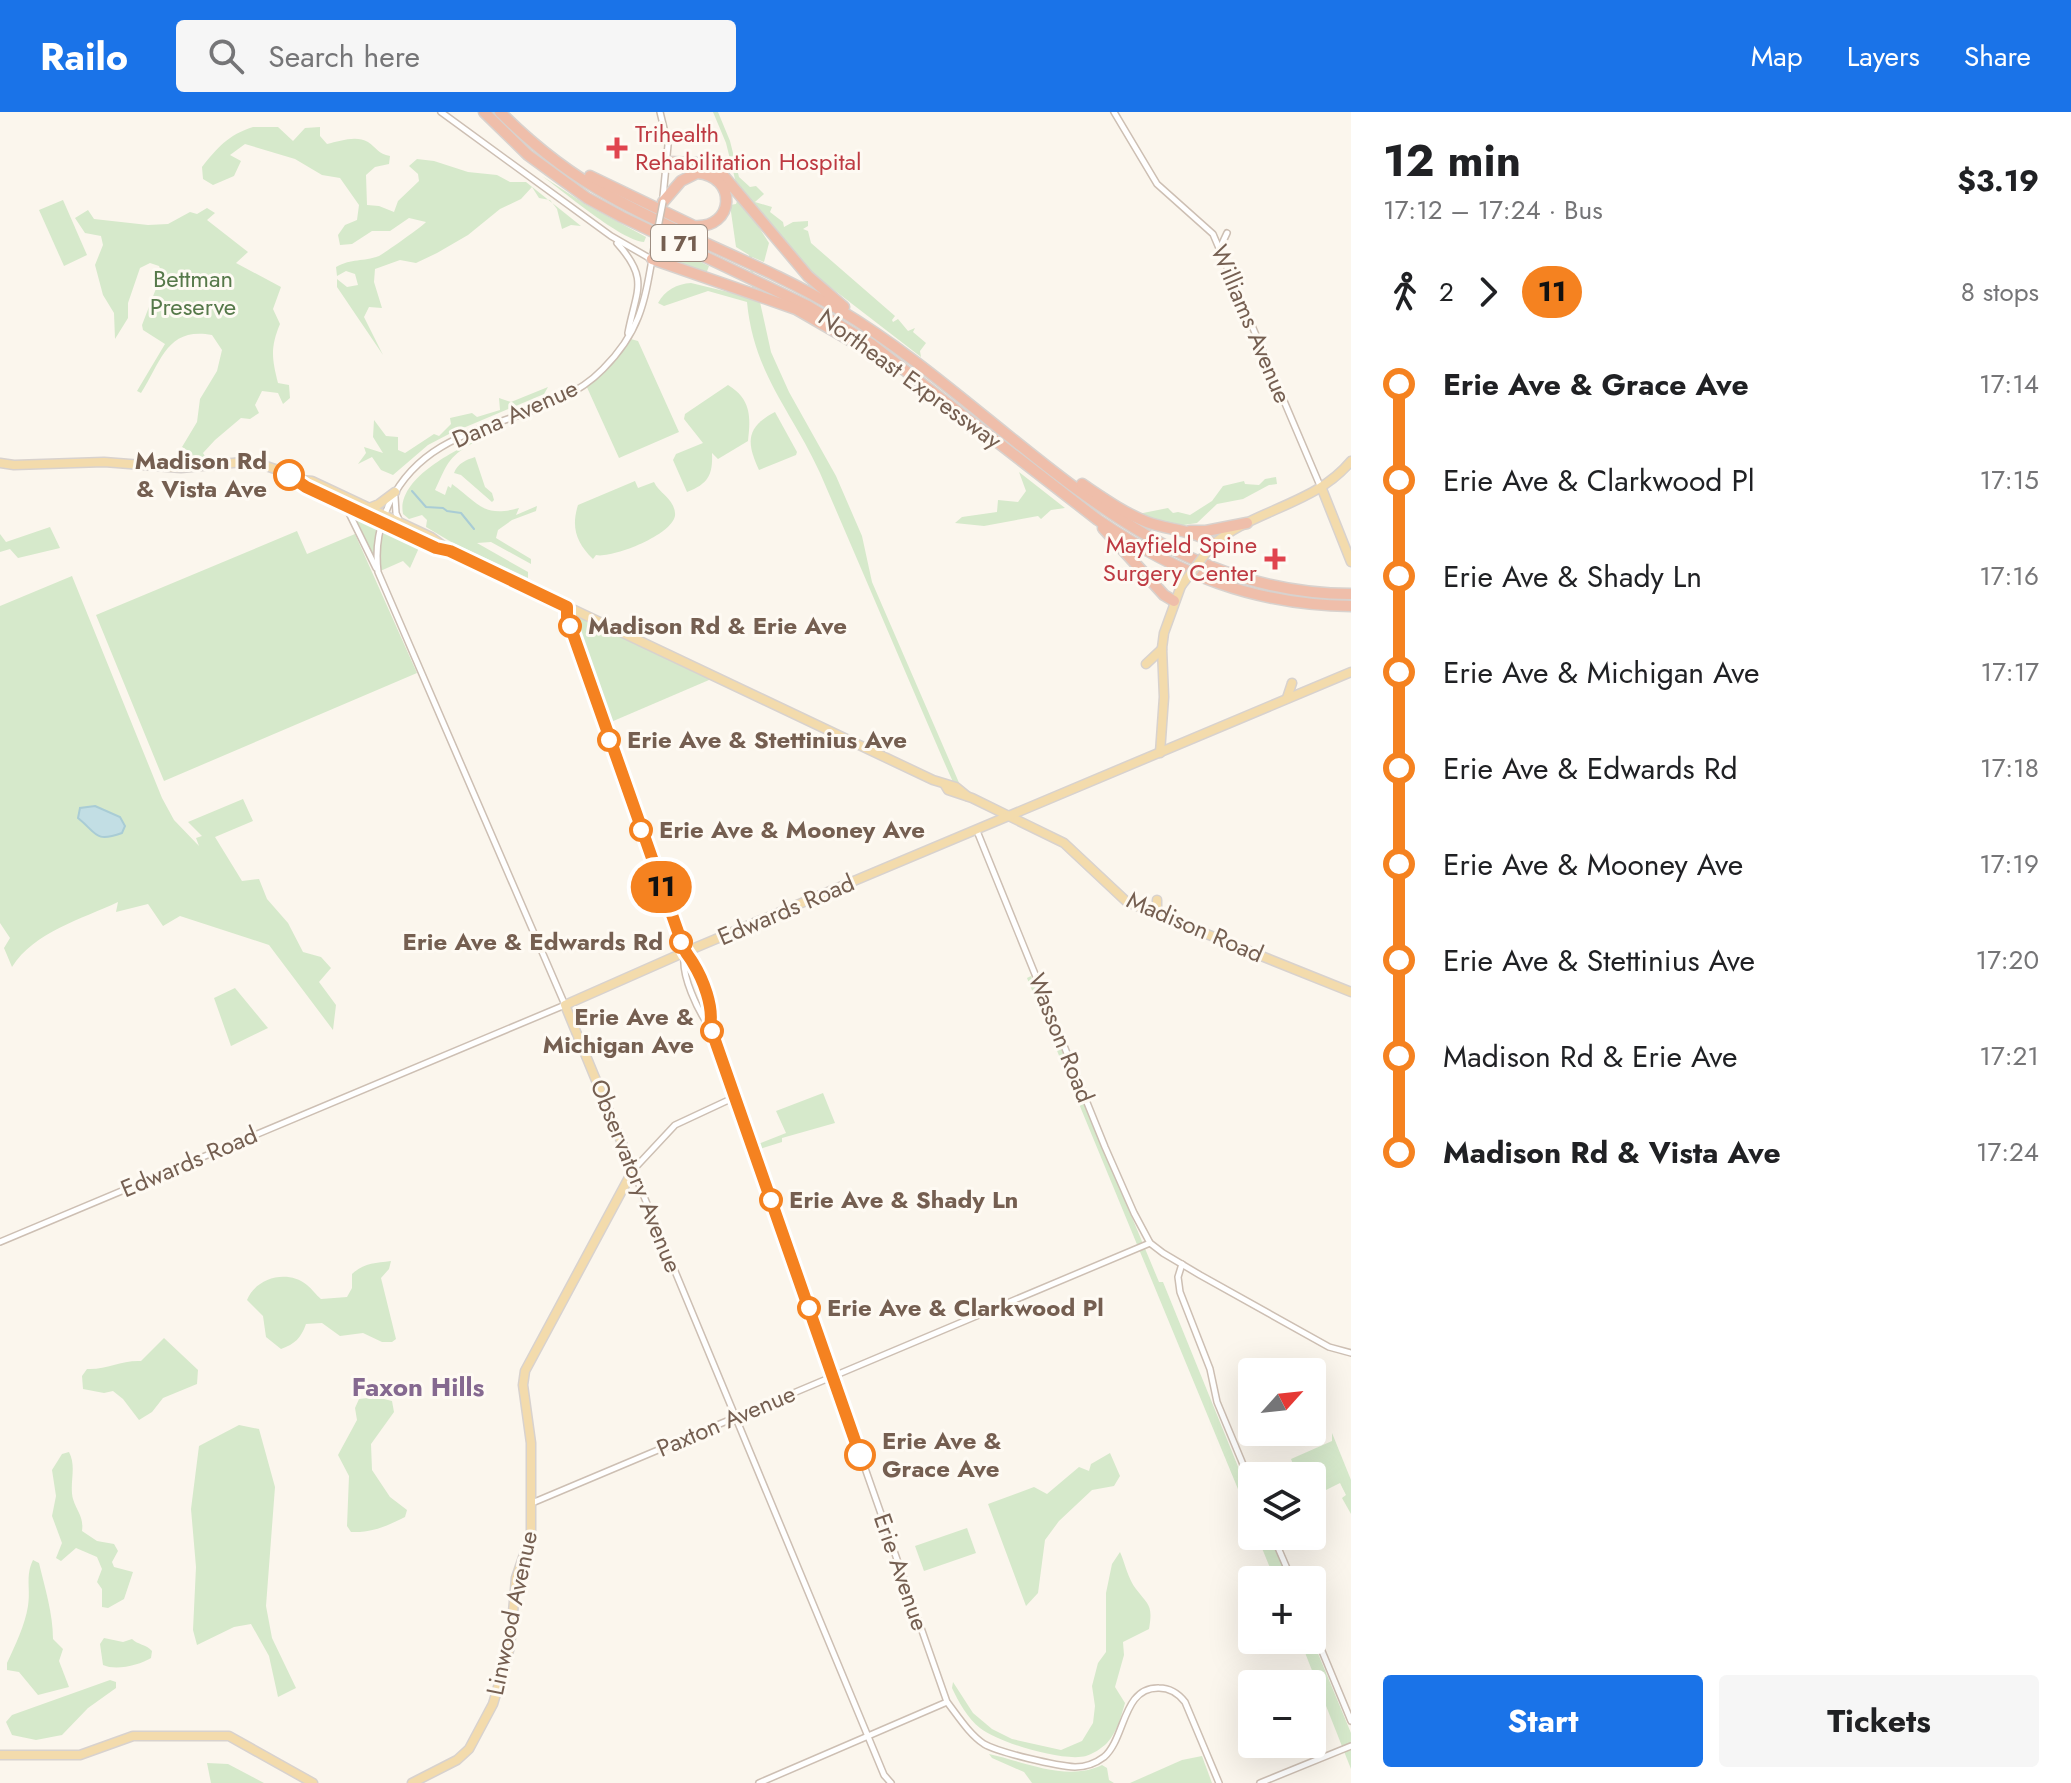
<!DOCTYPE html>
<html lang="en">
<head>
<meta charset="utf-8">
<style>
  body { margin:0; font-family:Jost,sans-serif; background:#f6f6f6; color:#202124; height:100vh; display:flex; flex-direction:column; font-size:30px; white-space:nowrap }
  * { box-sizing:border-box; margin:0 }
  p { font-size:26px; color:#757577 }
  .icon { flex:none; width:44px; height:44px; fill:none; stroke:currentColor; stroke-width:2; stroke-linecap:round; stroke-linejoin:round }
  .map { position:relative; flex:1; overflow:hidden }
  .details { display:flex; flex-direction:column; background:#fff; width:720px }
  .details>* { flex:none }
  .badge { padding:0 16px; border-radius:26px; font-size:28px; line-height:52px }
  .needle { width:52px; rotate:63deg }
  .tools { position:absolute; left:1238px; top:1246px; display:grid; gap:16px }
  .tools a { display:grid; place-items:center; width:88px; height:88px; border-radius:8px; background:#fff; box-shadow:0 8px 32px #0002; font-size:40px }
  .map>.badge { position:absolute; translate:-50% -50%; box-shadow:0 0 0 4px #fff }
  .legs { display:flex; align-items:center; gap:12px; height:88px; padding:0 32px; font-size:26px }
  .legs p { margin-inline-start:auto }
  .headline { display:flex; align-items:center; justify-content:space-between; height:136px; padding:0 32px }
  h1 { font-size:44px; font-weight:700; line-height:60px }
  .primary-button { display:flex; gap:16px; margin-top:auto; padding:16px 32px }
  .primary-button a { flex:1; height:92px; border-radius:8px; background:#1a73e8; color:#fff; font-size:32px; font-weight:700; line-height:92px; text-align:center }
  .primary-button a+a { background:#f6f6f6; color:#202124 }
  ul { padding:0 32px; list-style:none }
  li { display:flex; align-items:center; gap:28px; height:96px; font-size:30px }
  li i { display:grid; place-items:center; width:12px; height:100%; margin:0 10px; background:currentColor }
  li i::after { content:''; width:20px; height:20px; margin:-10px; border:6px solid; border-radius:50%; background:#fff }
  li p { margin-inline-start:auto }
  li:first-child i { background:linear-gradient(#0000 50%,currentColor 0) }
  li:last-child i { background:linear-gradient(currentColor 50%,#0000 0) }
  header { display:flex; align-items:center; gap:48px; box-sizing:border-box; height:112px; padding:0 40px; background:#1a73e8; color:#fff }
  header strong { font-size:38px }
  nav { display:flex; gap:44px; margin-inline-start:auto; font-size:28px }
  .search { width:560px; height:72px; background:#f6f6f6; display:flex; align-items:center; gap:20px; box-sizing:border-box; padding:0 28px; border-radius:8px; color:#757577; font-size:30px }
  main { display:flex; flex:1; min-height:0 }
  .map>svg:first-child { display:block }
  .green { fill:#d6e9cb }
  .water { fill:#c2dee4; stroke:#a9ccd5; stroke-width:2 }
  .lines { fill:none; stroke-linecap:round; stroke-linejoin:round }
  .stream { stroke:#a9ccd5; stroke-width:2 }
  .minor-casing { stroke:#cdbfb3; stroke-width:8 }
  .major-casing { stroke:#d8d2ce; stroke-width:11 }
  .highway-casing { stroke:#d8d2ce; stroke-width:13 }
  .minor { stroke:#fff; stroke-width:5 }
  .major { stroke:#f3dbac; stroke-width:8 }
  .highway { stroke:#efbeaa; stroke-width:10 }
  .minor-bridge-casing { stroke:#cdbfb3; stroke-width:8; stroke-linecap:butt }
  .major-bridge-casing { stroke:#d8d2ce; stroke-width:11; stroke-linecap:butt }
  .minor-bridge { stroke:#fff; stroke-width:5 }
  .major-bridge { stroke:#f3dbac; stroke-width:8 }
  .line-1-casing { stroke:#fff; stroke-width:18 }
  .line-1 { stroke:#f58220; stroke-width:12 }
  .health-dot { fill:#e0444e; stroke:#fefaf3; stroke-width:3 }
  .stop-1-dot { fill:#fff; stroke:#f58220; stroke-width:4 }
  .labels { text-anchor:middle; stroke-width:6; stroke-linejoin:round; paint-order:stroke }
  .shield { fill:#fefaf3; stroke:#9e8e82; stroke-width:2 }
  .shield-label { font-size:22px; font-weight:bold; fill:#755f51 }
  .health-label { font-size:24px; fill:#be3a42; stroke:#fefaf3; text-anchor:start }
  .park-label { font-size:24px; fill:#56794a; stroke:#fefaf3 }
  .street-label { font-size:24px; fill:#755f51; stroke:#fefaf3 }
  .stop-label { font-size:24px; font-weight:bold; fill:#755f51; stroke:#fefaf3; text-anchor:start }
  .neighbourhood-label { font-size:26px; font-weight:bold; fill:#856990; stroke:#fefaf3 }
</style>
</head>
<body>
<header>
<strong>Railo</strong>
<div class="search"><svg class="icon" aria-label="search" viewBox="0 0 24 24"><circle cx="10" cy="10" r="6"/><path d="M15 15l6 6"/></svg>Search here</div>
<nav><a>Map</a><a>Layers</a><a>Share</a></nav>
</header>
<main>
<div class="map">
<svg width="1351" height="1671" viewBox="0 0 1351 1671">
  <rect width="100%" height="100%" fill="#fbf6ed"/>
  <g class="green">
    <path d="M713,0h5l12,29 9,36 11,10 6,-1 8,8 -9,8 17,5 -2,5 13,10 1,5 9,-5 15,-1v5l-5,3 5,2 3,12 84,73 -3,4 1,2 5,-3 10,12 7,-3 -2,4 13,11 -6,8 1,6 -109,-84 -25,-26 -46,-58 12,29 16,25 -5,19 -12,-5 4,43 4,2 11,50 18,40 47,84 26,60 10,46 88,203 -7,-3 -8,-18c-42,-97 -83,-194 -125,-291 -28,-62 -66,-98 -73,-171l-39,-11 -44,15 -6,-3c7,-13 19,-19 33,-20l62,15 -4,-43 -13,-8 -6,-42 6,-1 1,-3 4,2 -15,-60z"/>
    <path d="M253,15h25l15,14 12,-13 15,-1v9l7,8c13,-3 29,-9 41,-2 9,6 10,12 22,14l-1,8 -14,3 -9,8 1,30 12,1 15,6 4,-11 21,-20 -1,-7 -9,-8 8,-7 17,2 34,11 29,3 13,7h16l55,44 -10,-1 -9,4 -5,-20 -7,-9 -11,-2 -7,-11 -11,12 -21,10 -32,26 -31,18 -21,10 -16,-3 -25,9 -1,13 8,26 -13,-1 -5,10 19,38 -46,-68v-8l10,8 11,-2 -3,-11 -9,-3 -9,5 -1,-9c16,-9 27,-5 43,-11 4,-2 44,-30 47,-34l-17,-4 -19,13h-18l-20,13 -12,1 -2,-10 7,-10 12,-5 2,-15 -19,-27 -18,-3 -27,-16 -50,-15 -15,11 11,6 -7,15 -21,9 -10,-6 -1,-12c16,-20 26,-32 51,-40z"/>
    <path d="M542,64l43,28 61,33 -2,5c-22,-1 -81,-51 -102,-66z"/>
    <polygon points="63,88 87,143 64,154 39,98"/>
    <path d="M207,96l8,5 -8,7 41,32 -12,11 45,24 -8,22 7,15c-10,24 -8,35 -2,59l11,2 1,13 -7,6 -5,-11 -16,-2 -7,14 4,8 -9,6 -9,-1 -26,22 -12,13 3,5 -26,3 7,-11 -5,-3 15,-25 3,-23 17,-28 5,-21 -10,-15c-45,-8 -50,25 -71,58l-4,-2 28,-47 -22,-14 -1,-5 20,-52 -3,-7 -9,-3 -10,5 -12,35v15l-13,21 -1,-26 -11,-18 -8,-30 8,-20 -2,-9 -16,-3 -10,-15 13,-8 6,9 54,6 20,-1 22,-12 7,2z"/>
    <polygon points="666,133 709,154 706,162 661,147"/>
    <polygon points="627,226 638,229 679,320 619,346 585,271 594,265"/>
    <path d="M728,273c23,14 23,32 20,56l-30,18 -6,-6c1,22 -4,31 -25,39l-14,-32 3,-6 27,-11 -19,-24 1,-5z"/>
    <polygon points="548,275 544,282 449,322 428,333 393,363 381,358 372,345 358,352 366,341 364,335 383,341 373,325 374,308 386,324 398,325 398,338 405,341 434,322 439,324 451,312 450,306 472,301 477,305 500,298 499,286 511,290"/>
    <path d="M775,300l22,40 -1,3 -37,15c-13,-28 -13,-43 16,-58z"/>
    <path d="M478,328c-30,17 -29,20 -43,50l10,5 3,-9 3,2 1,-4c27,20 32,34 67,24l-3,7 21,-9 -1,5 -24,9 -14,10 -2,8 35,21v5l-40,-22 -14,1 51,29v6l-75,-35 -27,-16 1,-7 -5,-5 -13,4 -6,-5c-7,-34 50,-63 75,-74z"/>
    <path d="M475,345l10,30 7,6 2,7 -2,2 -31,-27 -7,-2c4,-10 12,-13 21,-16z"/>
    <polygon points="1019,360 1065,396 1051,398 1041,407 1038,404 984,414 955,411 962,405 997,400 998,388 1018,390 1026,379"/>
    <polygon points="1276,365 1277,372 1269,373 1243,387 1217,392 1197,411 1177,414 1160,411 1138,402 1168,396 1173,401 1178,400 1190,403 1212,389 1223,374 1244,369 1245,372 1259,373 1265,367"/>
    <path d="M635,369l3,7 16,-6c5,11 20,17 21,31 3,20 -63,46 -79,42l-3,4c-17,-16 -22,-32 -15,-54z"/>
    <polygon points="344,393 422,429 410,456 403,449 378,460"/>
    <polygon points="50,415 60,436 18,446 10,437 0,440 0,422 6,430"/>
    <polygon points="297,419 307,442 355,422 417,561 164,669 96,503"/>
    <path d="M72,464l90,222 12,22 25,26 -3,-8 6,-2 -14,-14 55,-23 10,22 -38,16 27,44 17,-2 8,20 21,24 15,29 18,5 10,11 -12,14 17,23 -3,25 -64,-85 -89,-29 -17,10 -15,-22 -32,8 2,-10c-36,17 -84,30 -106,65l-8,-19 6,-10 -10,-15v-317z"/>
    <polygon points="567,495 716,565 604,613 566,501"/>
    <polygon points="1031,864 1159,1170 1163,1170 1252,1389 1252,1411 1027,866"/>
    <polygon points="235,876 268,916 231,934 214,886"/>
    <polygon points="823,981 835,1011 782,1026 782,1030 760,1037 758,1032 786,1021 776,999"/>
    <path d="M391,1149l-2,8 -8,9 15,61 -4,3h-10l-19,-9 -23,3 -18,-13 -16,1c-5,14 -11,20 -25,25l-15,-12 -3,-21 -16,-16c9,-22 40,-31 60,-15 5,4 9,10 14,14l26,-2 5,-9v-14c12,-11 23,-11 39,-13z"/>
    <path d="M164,1226l34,32 -1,14 -34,14 -11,14 -13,8 -16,-21 -10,-8 -9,2 -21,-4 -1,-13 5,-7c20,1 34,-9 54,-8z"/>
    <path d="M376,1285l16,4 2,11 -23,32 1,26 18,27 17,13 -2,7c-18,9 -33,16 -54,15l-4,-6 2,-50 -11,-21 19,-35 -2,-12 4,-9z"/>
    <polygon points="239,1313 259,1317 275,1375 266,1494 272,1526 296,1576 278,1585 269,1544 251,1512 234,1515 197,1533 193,1518 196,1455 191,1397 199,1334"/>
    <polygon points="1332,1321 1351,1368 1351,1402 1342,1386 1346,1383 1340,1371 1312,1385 1312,1364 1298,1364 1291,1347 1332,1329"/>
    <path d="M69,1340c8,15 0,31 4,47 4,13 11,18 9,32l15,10 17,3 4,7 -6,11 2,5 19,5 -9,27 -16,9 -6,-1v-18l-5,-7 5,-13 -5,-12 -21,-9 -15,13 -5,-3 6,-15 -10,-27 4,-20 -4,-26 10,-16z"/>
    <polygon points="1110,1341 1120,1364 1114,1374 1092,1378 1059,1409 1045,1428 1038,1481 1026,1494 988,1392 1034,1375 1047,1382 1079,1355 1089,1359 1091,1352"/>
    <polygon points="967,1416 976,1441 924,1459 915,1434"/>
    <polygon points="1257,1424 1266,1424 1268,1429 1272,1428 1288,1468 1275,1468"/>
    <path d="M1120,1440c5,11 8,27 16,37 13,17 17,16 13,40l-26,13 1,13 -9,32 10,16c-4,14 -8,29 -18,40 -5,5 -14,11 -21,13 -23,6 -87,-13 -106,-28 -12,-9 -22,-27 -28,-40l1,-6 20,31 19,16 20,10 49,11 21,-9 11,-18 2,-17 -3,-20 6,-23 8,-11v-59l6,-29z"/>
    <path d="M33,1448l6,3c6,25 14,51 14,76l10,10 -4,12 10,26 -31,8 -19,-23 -12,-2v-7c8,-17 18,-38 21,-57 3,-16 -3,-30 5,-46z"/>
    <path d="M104,1526l19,4 9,-3c6,6 14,5 20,12l-1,7c-11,7 -35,13 -48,7l-3,-21z"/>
    <polygon points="1312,1527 1351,1621 1351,1657 1300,1528"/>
    <polygon points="110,1568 116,1570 116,1576 88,1596 62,1623 36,1628 12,1623 6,1610 12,1603"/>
    <path d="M989,1642c36,8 78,28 113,11l5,3 2,12 5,3h-82l-8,-11 -32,-14z"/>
    <polygon points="1202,1644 1212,1671 1130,1671 1182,1648"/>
    <polygon points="207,1651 228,1652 264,1671 211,1671"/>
  </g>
  <path class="water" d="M95,694l25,11 5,9 -3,7c-28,10 -25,0 -44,-15l2,-10z"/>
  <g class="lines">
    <polyline class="stream" points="412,379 426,395 443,396 447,399 461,401 474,417"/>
    <defs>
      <g id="minor">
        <polyline points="441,0 611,124 651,147"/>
        <polyline points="660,0 668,33 663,85"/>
        <polyline points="1114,0 1157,72 1213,122 1321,376"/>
        <path d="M617,131c33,37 19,47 11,90"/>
        <polyline points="1220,136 1227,121"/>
        <polyline points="395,385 396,401 400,410"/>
        <polyline points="347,397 376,456"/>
        <polyline points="567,495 567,505 664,784 685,840 697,858 709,891 711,905 710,914"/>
        <polyline points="977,719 1105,1035 1134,1101 1150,1131 1163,1141 1200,1163 1329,1235 1351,1241"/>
        <path d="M685,841c-6,20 14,60 26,76l236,673c11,14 22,32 37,42 16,9 73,22 91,23 10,0 21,-4 29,-10 22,-19 18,-70 55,-69 11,0 19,5 26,14l34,81"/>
        <polyline points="735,985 675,1013 633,1058 884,1663 891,1671"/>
        <path d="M0,1130l565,-237 -187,-433c-3,-26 1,-46 12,-70 44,-90 153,-71 213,-133 39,-39 42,-70 51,-121"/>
        <polyline points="1182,1152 1178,1165 1180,1180 1210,1257 1217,1290 1252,1374"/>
        <polyline points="532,1391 1150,1131"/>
        <polyline points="1273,1424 1292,1468"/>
        <polyline points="1312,1515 1351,1609"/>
        <polyline points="759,1671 947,1590"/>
        <polyline points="1260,1671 1351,1634"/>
      </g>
      <g id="major">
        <polyline points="0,351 14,353 104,350 181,356 243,350 260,352 281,359 306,375 436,436 450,439 933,668 956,675 967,684"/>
        <polyline points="300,368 312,369 431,425 446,436"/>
        <polyline points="1322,377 1351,450"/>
        <polyline points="369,396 379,392 395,380"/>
        <path d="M1210,435c42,-38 104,-41 141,-86"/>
        <polyline points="1146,552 1162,537"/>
        <polyline points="1287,586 1292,571"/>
        <polyline points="1160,641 1164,585 1162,536 1164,521 1181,474"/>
        <polyline points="945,673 948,678 972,686 1064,731 1127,790 1351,880"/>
        <polyline points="1157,788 1157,802"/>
        <polyline points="0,1643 80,1643 133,1624 229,1624 313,1671"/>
        <polyline points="412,1671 457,1648 469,1637 493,1592 510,1535 516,1466 531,1422 531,1331 523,1273 525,1259 633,1058 565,893 685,840 1351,560"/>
      </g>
      <g id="highway">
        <path d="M484,0l44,43 59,43 35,19 186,89 63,38 227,176c79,54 156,85 253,86"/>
        <path d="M500,0c32,32 70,62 110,84 74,42 155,69 228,113 171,102 297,285 513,285"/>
        <polyline points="668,50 698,51 722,62 808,164 844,195"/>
        <path d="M590,64l104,50c41,3 44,-50 3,-53l-16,8 -18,21"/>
        <polyline points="652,147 796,197 867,238"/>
        <path d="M1082,372c21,14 42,29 65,38 20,8 50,8 66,22"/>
        <polyline points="1103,416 1164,483 1174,489"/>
        <polyline points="1190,419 1206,419 1247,411"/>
      </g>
    </defs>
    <use href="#minor" class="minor-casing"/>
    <use href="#major" class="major-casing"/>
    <use href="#highway" class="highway-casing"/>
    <use href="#minor" class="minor"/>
    <use href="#major" class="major"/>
    <use href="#highway" class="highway"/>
    <defs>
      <polyline id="minor-bridge" points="654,136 663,90"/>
      <polyline id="major-bridge" points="1181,474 1209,437"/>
    </defs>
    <use href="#minor-bridge" class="minor-bridge-casing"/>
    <use href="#major-bridge" class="major-bridge-casing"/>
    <use href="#minor-bridge" class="minor-bridge"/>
    <use href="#major-bridge" class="major-bridge"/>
  </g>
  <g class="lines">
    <defs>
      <path id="line-1" d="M289,363l17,12 130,61 14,3 117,56v10l116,329c2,7 7,11 10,17 10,16 21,44 17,63l150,429"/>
    </defs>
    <use href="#line-1" class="line-1-casing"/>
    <use href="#line-1" class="line-1"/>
  </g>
  <g class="health-dot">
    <path d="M613 24h8v8h8v8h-8v8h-8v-8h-8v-8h8z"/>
    <path d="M1271 435h8v8h8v8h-8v8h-8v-8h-8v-8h8z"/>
  </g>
  <g class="stop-1-dot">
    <circle cx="289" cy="363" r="14"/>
    <circle cx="570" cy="514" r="10"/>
    <circle cx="609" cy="628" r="10"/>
    <circle cx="641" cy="718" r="10"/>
    <circle cx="681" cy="830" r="10"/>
    <circle cx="712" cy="919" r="10"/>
    <circle cx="771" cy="1088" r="10"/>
    <circle cx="809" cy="1196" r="10"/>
    <circle cx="860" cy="1343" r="14"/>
  </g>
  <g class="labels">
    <rect class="shield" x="651" y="113" width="56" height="36" rx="6"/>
    <g class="shield-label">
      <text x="679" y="139">I 71</text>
    </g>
    <g class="health-label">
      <text x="635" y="30">Trihealth<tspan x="635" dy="28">Rehabilitation Hospital</tspan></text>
      <text x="1257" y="441" text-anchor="end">Mayfield Spine<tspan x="1257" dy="28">Surgery Center</tspan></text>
    </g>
    <g class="park-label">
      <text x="193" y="175">Bettman<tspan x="193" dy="28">Preserve</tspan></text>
    </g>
    <g class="street-label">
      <text transform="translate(1251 212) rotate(67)" y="8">Williams Avenue</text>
      <text transform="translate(910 267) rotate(36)" y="8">Northeast Expressway</text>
      <text transform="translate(515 302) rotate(-24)" y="8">Dana Avenue</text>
      <text transform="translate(786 798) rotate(-23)" y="8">Edwards Road</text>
      <text transform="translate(1195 815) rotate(23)" y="8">Madison Road</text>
      <text transform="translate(1061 926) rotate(68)" y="8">Wasson Road</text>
      <text transform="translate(189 1050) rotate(-23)" y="8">Edwards Road</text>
      <text transform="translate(636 1064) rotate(68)" y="8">Observatory Avenue</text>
      <text transform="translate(726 1309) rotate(-23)" y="8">Paxton Avenue</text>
      <text transform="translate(901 1460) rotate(71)" y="8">Erie Avenue</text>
      <text transform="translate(512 1501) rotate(-78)" y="8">Linwood Avenue</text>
    </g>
    <g class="stop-label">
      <text x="267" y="357" text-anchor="end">Madison Rd<tspan x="267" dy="28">&amp; Vista Ave</tspan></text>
      <text x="588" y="522">Madison Rd &amp; Erie Ave</text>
      <text x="627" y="636">Erie Ave &amp; Stettinius Ave</text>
      <text x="659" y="726">Erie Ave &amp; Mooney Ave</text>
      <text x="663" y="838" text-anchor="end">Erie Ave &amp; Edwards Rd</text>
      <text x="694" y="913" text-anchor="end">Erie Ave &amp;<tspan x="694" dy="28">Michigan Ave</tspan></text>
      <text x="789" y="1096">Erie Ave &amp; Shady Ln</text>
      <text x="827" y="1204">Erie Ave &amp; Clarkwood Pl</text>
      <text x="882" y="1337">Erie Ave &amp;<tspan x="882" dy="28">Grace Ave</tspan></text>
    </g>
    <g class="neighbourhood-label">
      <text x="418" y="1284">Faxon Hills</text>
    </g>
  </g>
</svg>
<div class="tools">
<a><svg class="needle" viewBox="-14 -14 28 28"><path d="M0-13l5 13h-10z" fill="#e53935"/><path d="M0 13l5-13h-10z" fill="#757577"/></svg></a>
<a><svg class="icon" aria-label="layers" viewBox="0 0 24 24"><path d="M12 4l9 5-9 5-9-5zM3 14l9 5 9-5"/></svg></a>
<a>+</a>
<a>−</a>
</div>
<b class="badge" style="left:661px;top:775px;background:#f58220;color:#111">11</b>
</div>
<section class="details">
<div class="headline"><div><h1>12 min</h1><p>17:12 – 17:24 · Bus</p></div><b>$3.19</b></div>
<div class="legs"><svg class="icon" aria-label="walk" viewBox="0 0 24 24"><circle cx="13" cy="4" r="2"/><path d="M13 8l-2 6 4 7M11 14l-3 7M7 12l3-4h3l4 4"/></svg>2<svg class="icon" aria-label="forward" viewBox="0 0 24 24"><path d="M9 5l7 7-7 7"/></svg><b class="badge" style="background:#f58220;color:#111">11</b><p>8 stops</p></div>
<ul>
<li><i style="color:#f58220"></i><b>Erie Ave &amp; Grace Ave</b><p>17:14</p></li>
<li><i style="color:#f58220"></i><span>Erie Ave &amp; Clarkwood Pl</span><p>17:15</p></li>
<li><i style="color:#f58220"></i><span>Erie Ave &amp; Shady Ln</span><p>17:16</p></li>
<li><i style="color:#f58220"></i><span>Erie Ave &amp; Michigan Ave</span><p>17:17</p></li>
<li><i style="color:#f58220"></i><span>Erie Ave &amp; Edwards Rd</span><p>17:18</p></li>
<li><i style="color:#f58220"></i><span>Erie Ave &amp; Mooney Ave</span><p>17:19</p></li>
<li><i style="color:#f58220"></i><span>Erie Ave &amp; Stettinius Ave</span><p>17:20</p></li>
<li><i style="color:#f58220"></i><span>Madison Rd &amp; Erie Ave</span><p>17:21</p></li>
<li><i style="color:#f58220"></i><b>Madison Rd &amp; Vista Ave</b><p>17:24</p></li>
</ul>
<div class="primary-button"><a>Start</a><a>Tickets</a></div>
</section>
</main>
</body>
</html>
